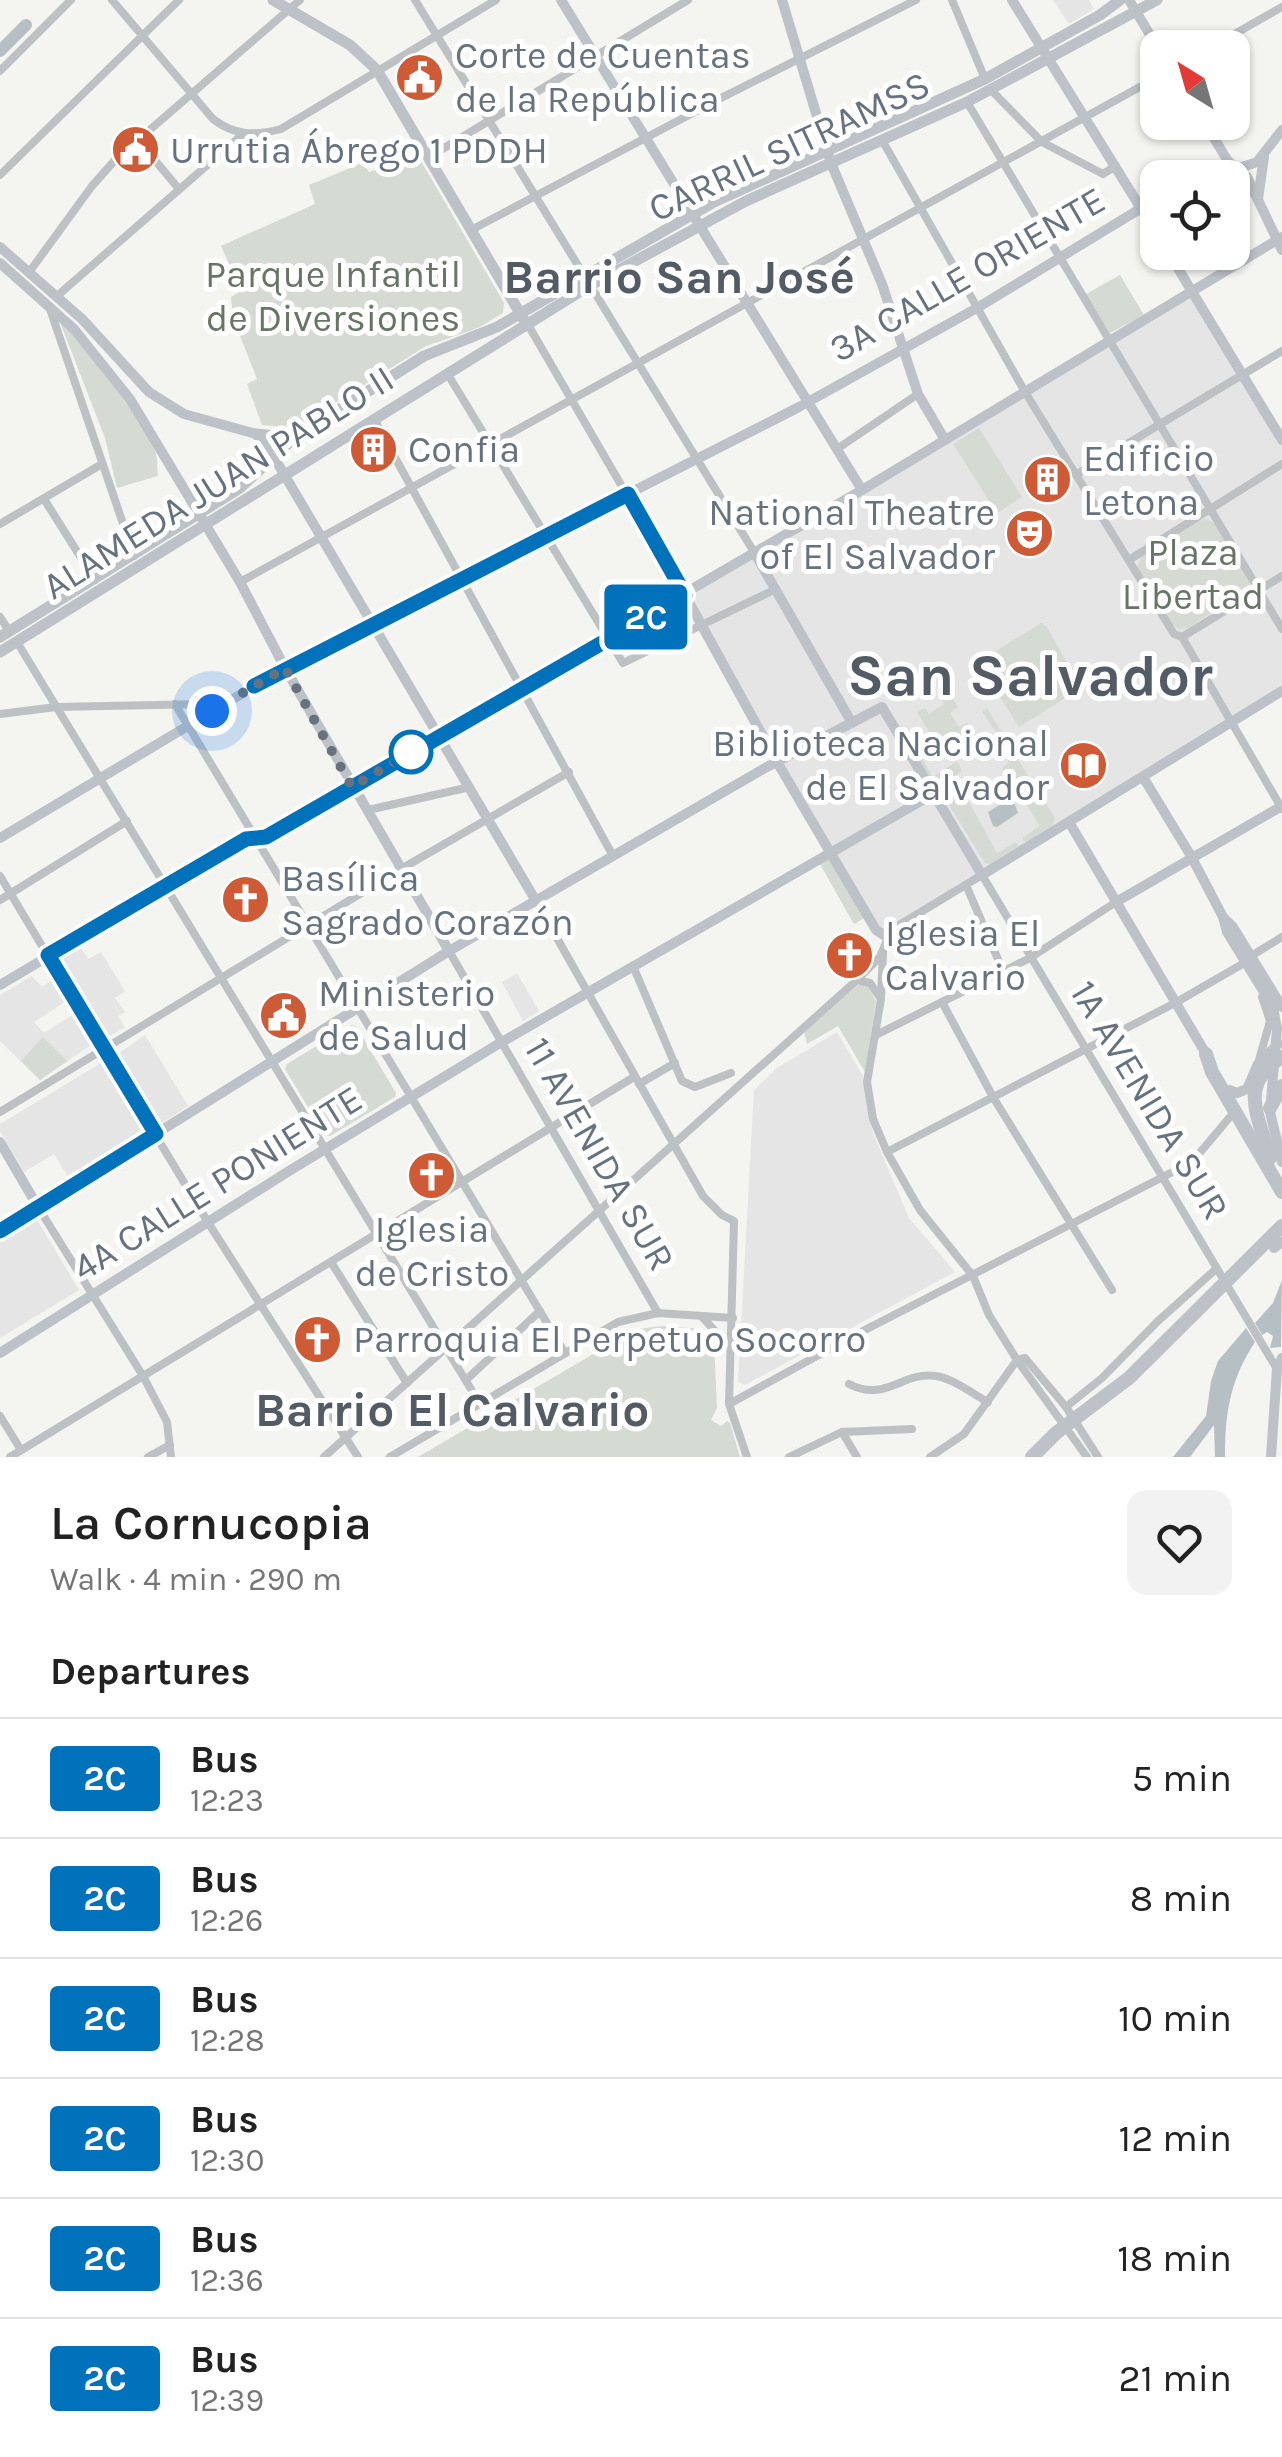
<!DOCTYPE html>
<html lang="en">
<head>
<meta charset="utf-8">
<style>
  body { margin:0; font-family:Karla,sans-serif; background:#f2f2f2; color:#222; height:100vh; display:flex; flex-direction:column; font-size:38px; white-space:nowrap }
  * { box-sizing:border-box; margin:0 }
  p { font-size:32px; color:#767676 }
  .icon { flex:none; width:55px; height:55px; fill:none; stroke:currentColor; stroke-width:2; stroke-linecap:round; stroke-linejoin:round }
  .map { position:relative; height:1457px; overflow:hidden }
  .drawer { display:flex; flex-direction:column; background:#fff; flex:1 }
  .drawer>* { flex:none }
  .badge { padding:0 20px; border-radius:8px; font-size:35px; line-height:65px }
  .needle { width:65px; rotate:323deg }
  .buttons { position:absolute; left:1140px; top:30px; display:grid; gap:20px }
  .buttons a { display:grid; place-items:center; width:110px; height:110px; border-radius:20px; background:#fff; box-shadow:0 2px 8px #0004; font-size:50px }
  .you { position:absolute; width:50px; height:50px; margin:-25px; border:8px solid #fff; border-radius:50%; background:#1a73e8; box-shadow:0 0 0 15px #1a73e833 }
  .map>.badge { position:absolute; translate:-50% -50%; box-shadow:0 0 0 5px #fff }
  h2 { padding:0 50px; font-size:38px; line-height:90px }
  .round { display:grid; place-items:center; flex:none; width:105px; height:105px; border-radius:20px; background:#f2f2f2 }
  .headline { display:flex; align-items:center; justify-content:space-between; height:170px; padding:0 50px }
  h1 { font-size:48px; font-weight:600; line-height:75px }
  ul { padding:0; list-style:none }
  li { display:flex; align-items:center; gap:30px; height:120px; padding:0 50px; border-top:2px solid #e0e0e0 }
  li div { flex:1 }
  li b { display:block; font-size:38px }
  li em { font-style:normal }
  li .badge { min-width:110px; font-weight:700; text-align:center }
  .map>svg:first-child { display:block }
  .built { fill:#e4e5e4 }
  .green { fill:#d5dad2 }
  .water { fill:#b6c0c4 }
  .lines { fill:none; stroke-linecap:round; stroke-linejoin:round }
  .river { stroke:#b6c0c4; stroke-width:12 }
  .street { stroke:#bdc1c4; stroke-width:8 }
  .secondary { stroke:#bcc2c7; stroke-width:10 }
  .primary { stroke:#bcc2c7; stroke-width:11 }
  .highway { stroke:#bcc2c7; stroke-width:14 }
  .line-casing { stroke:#fff; stroke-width:22 }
  .line { stroke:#0072bc; stroke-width:15 }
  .walk { stroke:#66737e; stroke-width:10; stroke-dasharray:0 18 }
  .stop-dot { fill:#fff; stroke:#0072bc; stroke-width:5 }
  .labels { text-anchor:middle; stroke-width:10; stroke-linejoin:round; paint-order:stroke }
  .poi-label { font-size:38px; fill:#66737e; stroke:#fff; text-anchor:start }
  .street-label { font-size:38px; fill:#66737e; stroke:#fff }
  .park-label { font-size:38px; fill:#677664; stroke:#fff }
  .district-label { font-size:48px; font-weight:bold; fill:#535c64; stroke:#fff }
  .town-label { font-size:58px; font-weight:bold; fill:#535c64; stroke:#fff }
</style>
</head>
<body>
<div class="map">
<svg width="1282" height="1457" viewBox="0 0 1282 1457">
  <rect width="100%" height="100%" fill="#f4f4f0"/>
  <g class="built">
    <polygon points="1053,0 1089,0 1094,9 1069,24"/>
    <polygon points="1192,292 1282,440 1282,689 881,934 685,595"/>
    <polygon points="79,945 88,959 101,952 125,991 115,998 125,1012 118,1016 125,1027 108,1037 58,959"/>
    <polygon points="517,973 539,1011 523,1021 502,982"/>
    <polygon points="32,976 42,987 52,980 65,1002 34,1022 44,1033 72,1015 91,1045 40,1080 0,1041 0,995"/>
    <polygon points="837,1032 863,1076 873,1133 909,1218 955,1272 745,1385 738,1382 754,1090 777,1068"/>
    <polygon points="145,1035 188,1106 159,1125 115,1056"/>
    <polygon points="101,1063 105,1064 147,1131 145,1134 70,1180 54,1154 24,1172 0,1131 0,1124"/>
    <polygon points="36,1218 79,1290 0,1338 0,1240"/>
  </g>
  <g class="green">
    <polygon points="418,156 504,303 503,313 478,328 426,346 295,428 262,425 247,384 257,379 233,318 231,297 241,291 221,246 315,204 309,185 362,163 369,172 379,168 386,176"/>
    <polygon points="1120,275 1144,315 1110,333 1086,294"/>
    <path d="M58,317c28,28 79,93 95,129 6,12 3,18 5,30l-41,12 -12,-50z"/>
    <polygon points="979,428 1022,497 997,513 953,444"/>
    <polygon points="1208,519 1215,524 1249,580 1249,588 1188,628 1179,629 1171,624 1137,567 1143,555 1198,521"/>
    <polygon points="1041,623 1047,627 1081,688 1019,727 978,662"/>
    <polygon points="949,693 958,707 950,713 959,727 967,723 976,737 968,741 963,735 947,745 951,752 944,756 917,712 925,708 929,714 944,704 941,698"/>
    <polygon points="987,708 1005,738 997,751 983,760 978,759 973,751 999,737 982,711"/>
    <polygon points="918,751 933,777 957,761 962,771 946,782 940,780 933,783 914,753"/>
    <polygon points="1013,752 1055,818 1053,825 1025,843 1022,838 1040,826 1002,768 1008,763 1008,755"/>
    <polygon points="952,785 963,802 969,802 997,853 1016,842 1019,847 990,864 985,863 941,792"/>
    <polygon points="832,853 868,916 854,924 817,859"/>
    <polygon points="858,985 867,985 876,1001 865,1072 838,1026 807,1044 804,1032"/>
    <polygon points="351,1025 356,1026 396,1093 395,1097 330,1136 325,1135 285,1069 287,1064"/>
    <polygon points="43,1037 67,1061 40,1080 21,1061"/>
    <path d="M665,1326l36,3 13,13 3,66 -6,12 10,6 6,-5 3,2 10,34h-322l177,-104 -2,-5c25,-14 44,-21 72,-22z"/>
  </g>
  <g class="water">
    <polygon points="1009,799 1013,800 1018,813 997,827 993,826 988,812"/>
    <polygon points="1282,1280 1281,1347 1270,1348 1273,1336 1267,1332 1262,1335 1255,1323 1273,1303"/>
    <path d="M1246,1328l9,14c-25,38 -30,71 -30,115h-10l-1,-32 -24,32h-17l33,-41 5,-35 7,-20z"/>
  </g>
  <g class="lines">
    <polyline class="river" points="0,51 26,25"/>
    <g class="street">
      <path d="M112,0l101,119c22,17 42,17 68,10l215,-129"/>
      <polyline points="415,0 754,552"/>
      <polyline points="952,0 985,79"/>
      <polyline points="1210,48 1282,7"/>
      <polyline points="0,71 71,0"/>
      <polyline points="991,90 1042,142 1103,174 1116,166"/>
      <polyline points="967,102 1282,629"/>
      <polyline points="138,140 179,189"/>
      <polyline points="882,140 1025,392 1174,634 1182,637 1282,809"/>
      <polyline points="431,156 688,0"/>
      <polyline points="0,175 179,0"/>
      <polyline points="473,229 725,96 916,0"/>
      <polyline points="30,271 92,186 115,160 300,0"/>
      <polyline points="57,296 243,134"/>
      <polyline points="50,309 134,556"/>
      <polyline points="527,323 685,595"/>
      <polyline points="447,373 623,663 776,589"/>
      <polyline points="374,419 613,856"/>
      <polyline points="837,449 918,394"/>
      <polyline points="1077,474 1282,351"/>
      <polyline points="44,499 95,580"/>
      <polyline points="0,524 102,464"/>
      <polyline points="1129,560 1282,464"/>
      <polyline points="240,582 1158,77"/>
      <polyline points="0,617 9,631"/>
      <polyline points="1182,637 1282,576"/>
      <polyline points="17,642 480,1404"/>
      <polyline points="175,704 565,1353"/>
      <polyline points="0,714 56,707 206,704 225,700"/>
      <polyline points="368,810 470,787"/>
      <polyline points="0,876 209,1224 358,1457"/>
      <polyline points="966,885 1003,971"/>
      <polyline points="0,900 127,821"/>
      <polyline points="536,901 703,1196 722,1215 734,1221 729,1404 747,1457"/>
      <polyline points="449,951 658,1313"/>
      <polyline points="1251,956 1282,937"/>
      <polyline points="633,966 682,1081 695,1087 731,1073"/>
      <polyline points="857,980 870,983 881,999 867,1082 873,1119 887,1152 920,1210 973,1276 989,1315 1017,1360 1087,1457"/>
      <polyline points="881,997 883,952"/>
      <polyline points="942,1002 993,1097 1112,1290"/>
      <polyline points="876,1035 1030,958 1116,902"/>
      <polyline points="1259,1060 1270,1021 1262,997"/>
      <polyline points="639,1084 675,1063"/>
      <polyline points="0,1112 401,869 569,772"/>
      <polyline points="887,1152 1175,1003 1246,962"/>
      <polyline points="38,1207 143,1376 167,1422 171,1457"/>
      <polyline points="331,1262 407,1383"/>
      <polyline points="703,1318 731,1348"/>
      <polyline points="1017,1360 1025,1358 1066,1407 1098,1457"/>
      <polyline points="466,1380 540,1311"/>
      <path d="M849,1384c36,19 54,-13 87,-8 16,2 37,18 52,26"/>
      <polyline points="729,1404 859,1333 1192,1162 1235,1111"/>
      <polyline points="1066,1407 1102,1378 1158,1321 1216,1269"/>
      <polyline points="0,1416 21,1450"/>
      <polyline points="842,1432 857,1457"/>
      <polyline points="10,1457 634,1077"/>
      <polyline points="148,1457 170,1445"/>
      <polyline points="324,1457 857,980 880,957 891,930 982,875 1277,1369"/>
      <polyline points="390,1457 618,1322 658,1313 733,1318"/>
      <polyline points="789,1457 842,1432 912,1429"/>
      <polyline points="930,1457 964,1434 1017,1360"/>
    </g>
    <g class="secondary">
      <polyline points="561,0 862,490"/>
      <polyline points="782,0 831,163 882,284 918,394 945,440"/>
      <polyline points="1012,0 1158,236"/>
      <polyline points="1129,0 1158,48"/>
      <polyline points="1204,122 1228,161 1247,177 1282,250"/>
      <polyline points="1210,178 1257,162 1282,130"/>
      <polyline points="1258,199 1264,157"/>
      <polyline points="0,247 82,319 149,392 184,414 256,434 268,447 536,901"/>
      <polyline points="1168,252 1282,440"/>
      <polyline points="0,263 74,329 130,399 240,582 285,668 449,951"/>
      <polyline points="754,552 852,723"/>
      <polyline points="685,595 777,762 876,930 887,937"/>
      <polyline points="1143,777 1191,856 1223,917 1227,932 1273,1007 1277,1029 1270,1112 1282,1162"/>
      <polyline points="1069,822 1209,1059"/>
      <polyline points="0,838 285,668 799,407 977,308 1158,198"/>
      <polyline points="1116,902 1282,806"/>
      <polyline points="1224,918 1233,927 1282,1007"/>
      <polyline points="0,985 246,839 266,837 862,490 1282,237"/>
      <polyline points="1230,1090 1237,1093 1247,1089 1258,1064 1278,1044"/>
      <polyline points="0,1142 38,1207"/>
      <polyline points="0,1231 449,951 765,768 882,707 982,875 1282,691"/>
      <polyline points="1274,1248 1282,1242"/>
      <polyline points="0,1353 289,1171 500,1043 933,794"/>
      <polyline points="1271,1457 1277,1369 1282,1358"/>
    </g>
    <g class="primary">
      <polyline points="273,0 350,45 377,70 524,320"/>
      <polyline points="256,434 294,438"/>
      <polyline points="0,637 240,488 294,438 424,356 497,327 714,202 985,79 1100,15 1120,0"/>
      <polyline points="0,652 589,286 746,201 967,102 1157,0"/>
    </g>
    <g class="highway">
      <polyline points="1206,1054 1212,1072 1282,1192"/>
      <polyline points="1270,1108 1282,1086"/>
      <path d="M1270,1158c-10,-40 -34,-73 12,-101"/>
      <polyline points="1032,1457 1056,1433 1129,1378 1282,1226"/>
    </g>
  </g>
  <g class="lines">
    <defs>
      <polyline id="line" points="0,1231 156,1134 48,955 246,839 266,837 685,595 628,494 254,686"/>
    </defs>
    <use href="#line" class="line-casing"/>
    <use href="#line" class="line"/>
    <polyline class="walk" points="212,711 285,668 352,787 411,752"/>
  </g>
  <defs>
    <symbol id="civic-disc" viewBox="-11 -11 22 22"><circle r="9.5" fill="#ce5b36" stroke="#fff"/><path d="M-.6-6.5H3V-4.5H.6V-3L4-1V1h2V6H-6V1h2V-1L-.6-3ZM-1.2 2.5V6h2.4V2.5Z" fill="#fff"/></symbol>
    <symbol id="building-disc" viewBox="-11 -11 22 22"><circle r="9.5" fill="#ce5b36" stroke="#fff"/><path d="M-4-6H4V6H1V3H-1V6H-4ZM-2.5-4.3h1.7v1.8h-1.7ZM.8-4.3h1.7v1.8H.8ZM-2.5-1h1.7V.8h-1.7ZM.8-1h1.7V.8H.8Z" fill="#fff"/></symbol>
    <symbol id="theatre-disc" viewBox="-11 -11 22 22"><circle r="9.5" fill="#ce5b36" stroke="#fff"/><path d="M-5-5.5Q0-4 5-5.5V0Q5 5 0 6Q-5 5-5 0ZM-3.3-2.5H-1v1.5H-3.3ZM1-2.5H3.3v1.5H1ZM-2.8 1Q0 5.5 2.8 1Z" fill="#fff"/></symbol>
    <symbol id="library-disc" viewBox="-11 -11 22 22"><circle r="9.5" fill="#ce5b36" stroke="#fff"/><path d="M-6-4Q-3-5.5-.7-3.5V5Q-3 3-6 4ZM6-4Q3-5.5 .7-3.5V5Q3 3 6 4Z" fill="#fff"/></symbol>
    <symbol id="church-disc" viewBox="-11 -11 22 22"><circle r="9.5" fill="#ce5b36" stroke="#fff"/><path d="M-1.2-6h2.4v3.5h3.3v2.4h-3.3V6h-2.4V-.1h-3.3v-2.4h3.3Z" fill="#fff"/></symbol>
  </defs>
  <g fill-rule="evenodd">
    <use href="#civic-disc" x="392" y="50" width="55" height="55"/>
    <use href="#civic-disc" x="108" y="122" width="55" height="55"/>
    <use href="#building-disc" x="346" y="422" width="55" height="55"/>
    <use href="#building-disc" x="1020" y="452" width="55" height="55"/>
    <use href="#theatre-disc" x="1002" y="506" width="55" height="55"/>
    <use href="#library-disc" x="1056" y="738" width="55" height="55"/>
    <use href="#church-disc" x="218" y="872" width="55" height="55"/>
    <use href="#church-disc" x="822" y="928" width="55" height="55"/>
    <use href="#civic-disc" x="256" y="988" width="55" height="55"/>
    <use href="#church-disc" x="404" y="1148" width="55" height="55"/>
    <use href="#church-disc" x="290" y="1312" width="55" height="55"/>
  </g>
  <circle class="stop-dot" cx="411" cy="752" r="20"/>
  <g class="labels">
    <g class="poi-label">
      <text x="455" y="68">Corte de Cuentas<tspan x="455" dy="44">de la República</tspan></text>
      <text x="170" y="163">Urrutia Ábrego 1 PDDH</text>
      <text x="408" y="462">Confia</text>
      <text x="1083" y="471">Edificio<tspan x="1083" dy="44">Letona</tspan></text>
      <text x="995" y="525" text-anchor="end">National Theatre<tspan x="995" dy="44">of El Salvador</tspan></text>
      <text x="1049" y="756" text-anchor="end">Biblioteca Nacional<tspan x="1049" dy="44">de El Salvador</tspan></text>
      <text x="281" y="891">Basílica<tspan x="281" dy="44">Sagrado Corazón</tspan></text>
      <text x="885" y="946">Iglesia El<tspan x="885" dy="44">Calvario</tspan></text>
      <text x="318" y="1006">Ministerio<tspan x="318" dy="44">de Salud</tspan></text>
      <text x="432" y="1242" text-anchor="middle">Iglesia<tspan x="432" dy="44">de Cristo</tspan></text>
      <text x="353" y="1352">Parroquia El Perpetuo Socorro</text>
    </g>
    <g class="street-label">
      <text transform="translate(789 146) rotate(-25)" y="13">CARRIL SITRAMSS</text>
      <text transform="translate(967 274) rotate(-30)" y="13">3A CALLE ORIENTE</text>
      <text transform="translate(218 482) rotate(-32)" y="13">ALAMEDA JUAN PABLO II</text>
      <text transform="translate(1150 1100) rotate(59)" y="13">1A AVENIDA SUR</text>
      <text transform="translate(600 1154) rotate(60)" y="13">11 AVENIDA SUR</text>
      <text transform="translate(217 1183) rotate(-32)" y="13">4A CALLE PONIENTE</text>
    </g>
    <g class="park-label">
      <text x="333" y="287">Parque Infantil<tspan x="333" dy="44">de Diversiones</tspan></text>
      <text x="1193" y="565">Plaza<tspan x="1193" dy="44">Libertad</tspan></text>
    </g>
    <g class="district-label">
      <text x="679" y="293">Barrio San José</text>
      <text x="452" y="1426">Barrio El Calvario</text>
    </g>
    <g class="town-label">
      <text x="1030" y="695">San Salvador</text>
    </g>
  </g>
</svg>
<div class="buttons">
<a><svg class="needle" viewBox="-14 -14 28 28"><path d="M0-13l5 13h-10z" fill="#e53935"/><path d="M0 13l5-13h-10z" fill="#767676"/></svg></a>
<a><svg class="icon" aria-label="locate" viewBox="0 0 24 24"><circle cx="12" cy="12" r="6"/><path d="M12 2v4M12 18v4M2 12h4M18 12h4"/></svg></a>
</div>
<div class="you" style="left:212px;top:711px"></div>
<b class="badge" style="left:646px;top:617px;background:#0072bc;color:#fff">2C</b>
</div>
<section class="drawer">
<div class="headline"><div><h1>La Cornucopia</h1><p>Walk · 4 min · 290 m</p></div><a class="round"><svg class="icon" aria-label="heart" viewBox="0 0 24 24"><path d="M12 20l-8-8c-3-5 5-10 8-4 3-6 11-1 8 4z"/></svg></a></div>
<h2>Departures</h2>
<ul>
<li><span class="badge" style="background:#0072bc;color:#fff">2C</span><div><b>Bus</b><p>12:23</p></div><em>5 min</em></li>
<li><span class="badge" style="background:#0072bc;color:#fff">2C</span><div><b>Bus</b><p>12:26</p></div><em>8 min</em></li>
<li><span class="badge" style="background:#0072bc;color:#fff">2C</span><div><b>Bus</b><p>12:28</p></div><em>10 min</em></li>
<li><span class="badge" style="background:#0072bc;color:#fff">2C</span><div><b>Bus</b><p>12:30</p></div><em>12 min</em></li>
<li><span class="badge" style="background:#0072bc;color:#fff">2C</span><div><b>Bus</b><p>12:36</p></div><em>18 min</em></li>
<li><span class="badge" style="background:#0072bc;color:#fff">2C</span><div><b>Bus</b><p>12:39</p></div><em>21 min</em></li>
</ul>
</section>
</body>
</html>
